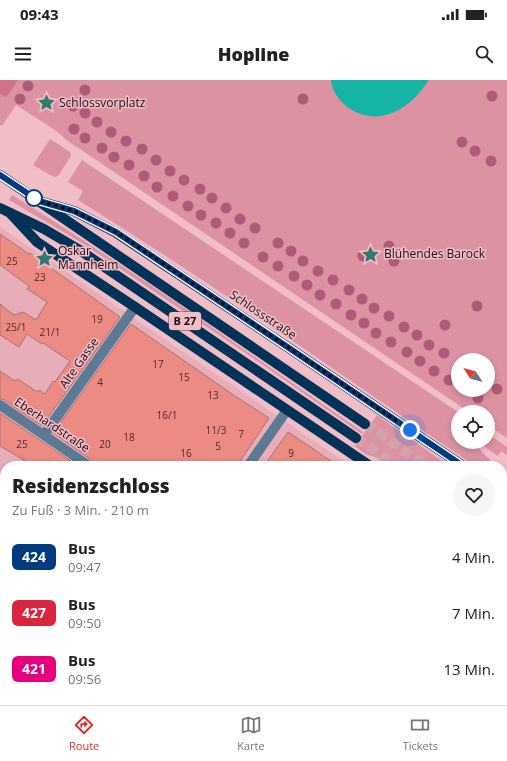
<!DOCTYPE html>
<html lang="de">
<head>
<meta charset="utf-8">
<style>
  body { margin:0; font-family:"Open Sans",sans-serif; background:#f6f6f6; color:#202124; height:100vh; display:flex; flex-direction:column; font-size:15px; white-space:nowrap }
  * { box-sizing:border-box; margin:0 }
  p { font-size:13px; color:#757577 }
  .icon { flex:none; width:22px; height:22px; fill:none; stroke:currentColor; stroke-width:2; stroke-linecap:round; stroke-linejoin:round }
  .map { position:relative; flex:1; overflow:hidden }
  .sheet { position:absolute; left:0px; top:381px; width:507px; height:244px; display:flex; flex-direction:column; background:#fff; border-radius:16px 16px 0 0; box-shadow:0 2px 6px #0003 }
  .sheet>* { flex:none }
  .badge { padding:0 8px; border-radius:6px; font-size:14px; line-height:26px }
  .needle { width:26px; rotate:306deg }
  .buttons { position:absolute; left:451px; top:273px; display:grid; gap:8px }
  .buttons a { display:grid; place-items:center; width:44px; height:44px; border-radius:50%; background:#fff; box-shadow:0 2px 6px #0003; font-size:20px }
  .you { position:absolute; width:20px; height:20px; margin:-10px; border:3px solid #fff; border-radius:50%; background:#1a73e8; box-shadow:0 0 0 6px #1a73e833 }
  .map>.badge { position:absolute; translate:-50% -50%; box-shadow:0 0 0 2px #fff }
  .round { display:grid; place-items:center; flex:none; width:42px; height:42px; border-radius:21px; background:#f6f6f6 }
  .headline { display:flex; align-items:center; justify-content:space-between; height:68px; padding:0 12px }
  h1 { font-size:19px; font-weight:800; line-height:30px }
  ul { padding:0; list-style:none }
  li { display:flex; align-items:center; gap:12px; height:56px; padding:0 12px }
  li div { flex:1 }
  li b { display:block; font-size:15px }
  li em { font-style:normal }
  li .badge { min-width:44px; font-weight:700; text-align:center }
  .status { display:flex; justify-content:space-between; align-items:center; height:28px; padding:0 20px; background:#fff; direction:ltr }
  .status svg { height:11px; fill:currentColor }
  header { display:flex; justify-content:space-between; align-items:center; height:52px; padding:0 12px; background:#fff; font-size:18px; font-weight:800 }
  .menu { display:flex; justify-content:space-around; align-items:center; height:56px; border-top:1px solid #e0e0e0; background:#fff; font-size:11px; color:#757577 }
  .menu a { display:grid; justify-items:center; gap:2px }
  .menu .current { color:#d93025 }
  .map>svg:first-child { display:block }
  .built { fill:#e7adb9 }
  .green { fill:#dd92a2; fill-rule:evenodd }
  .forest { fill:#d07389 }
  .water { fill:#16b4a7 }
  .building { fill:#ec8b83; stroke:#a47671 }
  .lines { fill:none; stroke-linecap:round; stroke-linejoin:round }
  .major-tunnel { stroke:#d1a3ac; stroke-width:10; stroke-dasharray:10 5; stroke-linecap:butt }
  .minor { stroke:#5c7a94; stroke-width:10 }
  .major { stroke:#003357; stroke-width:10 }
  .tree { fill:#b15979 }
  .line-casing { stroke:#fff; stroke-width:9 }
  .line { stroke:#003b80; stroke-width:6 }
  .walk { stroke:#1b0a0e; stroke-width:4; stroke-dasharray:0 7.2 }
  .stop-dot { fill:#fff; stroke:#003b80; stroke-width:2 }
  .labels { text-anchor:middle; stroke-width:3; stroke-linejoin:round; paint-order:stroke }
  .number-label { font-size:10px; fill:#4f2a2b }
  .shield { fill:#f1bec8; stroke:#5b4046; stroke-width:1 }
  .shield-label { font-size:11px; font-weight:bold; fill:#1b0a0e }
  .poi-label { font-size:12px; fill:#1b0a0e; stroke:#f1bec8; text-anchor:start }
  .street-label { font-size:12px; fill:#1b0a0e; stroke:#f1bec8 }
</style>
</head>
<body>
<div class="status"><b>09:43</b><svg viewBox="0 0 49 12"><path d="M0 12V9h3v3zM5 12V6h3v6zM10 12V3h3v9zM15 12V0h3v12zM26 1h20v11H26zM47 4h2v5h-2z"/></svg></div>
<header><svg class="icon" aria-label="menu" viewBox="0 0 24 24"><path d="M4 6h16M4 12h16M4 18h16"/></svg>Hopline<svg class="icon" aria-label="search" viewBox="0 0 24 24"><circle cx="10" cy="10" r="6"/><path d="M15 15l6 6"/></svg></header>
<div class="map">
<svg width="507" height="625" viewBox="0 0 507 625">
  <rect width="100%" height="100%" fill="#f1bec8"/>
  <polygon class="built" points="0,147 351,386 5,386 5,620 349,620 346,625 0,625"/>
  <g class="green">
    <path d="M0,0h507v358l-19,-13v-13h-19l-392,-265 -8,-5 -14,-12 -39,-25 -14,21 -2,-1zM458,280h30v30h-30z"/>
    <polygon points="50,59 70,72 71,76 58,96 55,97 52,96 33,85"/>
    <path d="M82,80l376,252v30h17c5,11 15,15 19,24h-19c-132,-90 -262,-182 -397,-266l5,-9 -15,-9z"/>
    <path d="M12,115c120,74 235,157 351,237l-1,2 -109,-76 -171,-115 -73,-43z"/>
    <polygon points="377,335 449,386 398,386 393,383 365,374 355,366"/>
    <polygon points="488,354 507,367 507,375 501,371 498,376 485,367 480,362 488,362"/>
  </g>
  <polygon class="forest" points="0,0 18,0 8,15 5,17 0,14"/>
  <path class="water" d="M331,0h98c-19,29 -51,50 -83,26 -8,-7 -14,-15 -15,-26z"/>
  <g class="building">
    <polygon points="0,154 29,174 30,173 120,237 42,346 4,320 0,319 0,291 15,301 18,299 37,312 39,310 45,314 53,301 55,302 70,281 43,263 42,264 27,254 19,267 0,255 0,224 14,235 23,232 36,240 47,222 27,209 29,206 0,185"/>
    <polygon points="131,244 235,316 269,338 237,386 95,386 95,383 93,381 53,353"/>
    <polygon points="0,333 78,386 34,386 0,366"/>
    <polygon points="288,352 312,368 338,386 264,386"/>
  </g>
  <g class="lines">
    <g class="major-tunnel">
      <polyline points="365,344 427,386"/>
      <polyline points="356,358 398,386"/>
      <polyline points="502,436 507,440"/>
      <polyline points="502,456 507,460"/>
    </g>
    <g class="minor">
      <polyline points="0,325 89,386"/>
      <polyline points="44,355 135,227"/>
      <polyline points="248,386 287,330"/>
      <polyline points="0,561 5,554"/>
      <polyline points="0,592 5,596"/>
      <polyline points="41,620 48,625 51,620"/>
      <polyline points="85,620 93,625"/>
      <polyline points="367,625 371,620"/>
    </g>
    <g class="major">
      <polyline points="0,95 365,344"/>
      <polyline points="39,121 74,131 115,152 292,270 463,386"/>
      <polyline points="0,128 44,149 78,169 356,358"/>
      <polyline points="10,133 37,162 135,227 370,386"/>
      <polyline points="502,409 507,409"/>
      <polyline points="502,471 507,471"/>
    </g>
  </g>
  <g class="tree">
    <circle cx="28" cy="6" r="5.5"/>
    <circle cx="85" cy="10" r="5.5"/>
    <circle cx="492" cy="16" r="5.5"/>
    <circle cx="20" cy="19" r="5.5"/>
    <circle cx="303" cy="19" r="5.5"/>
    <circle cx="73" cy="26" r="5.5"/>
    <circle cx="85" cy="33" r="5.5"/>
    <circle cx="97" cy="42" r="5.5"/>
    <circle cx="74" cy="49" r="5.5"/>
    <circle cx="111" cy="52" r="5.5"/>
    <circle cx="85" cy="58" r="5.5"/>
    <circle cx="126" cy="61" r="5.5"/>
    <circle cx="462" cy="62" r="5.5"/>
    <circle cx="102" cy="68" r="5.5"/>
    <circle cx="142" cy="69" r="5.5"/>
    <circle cx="475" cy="71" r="5.5"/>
    <circle cx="114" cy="77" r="5.5"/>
    <circle cx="156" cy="80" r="5.5"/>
    <circle cx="491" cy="81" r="5.5"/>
    <circle cx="129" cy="85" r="5.5"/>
    <circle cx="170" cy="91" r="5.5"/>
    <circle cx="144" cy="96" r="5.5"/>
    <circle cx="184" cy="100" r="5.5"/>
    <circle cx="157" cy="107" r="5.5"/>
    <circle cx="200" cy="109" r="5.5"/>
    <circle cx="173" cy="116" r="5.5"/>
    <circle cx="212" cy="118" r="5.5"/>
    <circle cx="188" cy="126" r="5.5"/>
    <circle cx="226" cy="128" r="5.5"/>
    <circle cx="201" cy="135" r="5.5"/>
    <circle cx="240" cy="139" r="5.5"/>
    <circle cx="216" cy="143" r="5.5"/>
    <circle cx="255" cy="148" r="5.5"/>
    <circle cx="230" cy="153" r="5.5"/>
    <circle cx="244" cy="163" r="5.5"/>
    <circle cx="278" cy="163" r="5.5"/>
    <circle cx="389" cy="166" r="5.5"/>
    <circle cx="291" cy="171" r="5.5"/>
    <circle cx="363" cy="176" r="5.5"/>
    <circle cx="263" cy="177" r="5.5"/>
    <circle cx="303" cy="181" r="5.5"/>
    <circle cx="394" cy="181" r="5.5"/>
    <circle cx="278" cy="186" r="5.5"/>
    <circle cx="318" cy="191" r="5.5"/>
    <circle cx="294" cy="196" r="5.5"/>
    <circle cx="333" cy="200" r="5.5"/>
    <circle cx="307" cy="205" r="5.5"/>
    <circle cx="349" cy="210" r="5.5"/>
    <circle cx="320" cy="215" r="5.5"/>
    <circle cx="362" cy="219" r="5.5"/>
    <circle cx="336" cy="224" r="5.5"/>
    <circle cx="477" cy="226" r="5.5"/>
    <circle cx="374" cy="228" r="5.5"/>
    <circle cx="351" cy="235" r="5.5"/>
    <circle cx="389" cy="236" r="5.5"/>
    <circle cx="364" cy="243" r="5.5"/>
    <circle cx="445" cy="245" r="5.5"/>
    <circle cx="404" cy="247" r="5.5"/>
    <circle cx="376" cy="253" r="5.5"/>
    <circle cx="417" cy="255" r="5.5"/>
    <circle cx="391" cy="262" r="5.5"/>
    <circle cx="429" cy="265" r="5.5"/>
    <circle cx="407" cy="272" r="5.5"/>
    <circle cx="444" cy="273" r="5.5"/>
    <circle cx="420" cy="281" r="5.5"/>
    <circle cx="434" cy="291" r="5.5"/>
    <circle cx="449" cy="300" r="5.5"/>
    <circle cx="497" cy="309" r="5.5"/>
    <circle cx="478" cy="318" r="5.5"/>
  </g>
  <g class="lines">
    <defs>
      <polyline id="line" points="0,95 39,121 74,131 116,152 292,270 463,386"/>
    </defs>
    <use href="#line" class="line-casing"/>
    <use href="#line" class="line"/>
    <polyline class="walk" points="34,118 32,116 39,121 74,131 116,152 292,270 410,350"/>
  </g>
  <defs>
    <symbol id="sight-bare" viewBox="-9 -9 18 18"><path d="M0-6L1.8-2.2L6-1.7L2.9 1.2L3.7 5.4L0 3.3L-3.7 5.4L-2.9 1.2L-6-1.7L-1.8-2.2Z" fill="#327971" stroke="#f1bec8" stroke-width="2.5" paint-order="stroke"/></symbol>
  </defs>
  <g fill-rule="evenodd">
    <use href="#sight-bare" x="34" y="10" width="25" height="25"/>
    <use href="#sight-bare" x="358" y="162" width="25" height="25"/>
    <use href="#sight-bare" x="32" y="166" width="25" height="25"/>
  </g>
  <circle class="stop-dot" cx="34" cy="118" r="8"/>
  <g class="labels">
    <g class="number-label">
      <text x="12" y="185">25</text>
      <text x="40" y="201">23</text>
      <text x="97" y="243">19</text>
      <text x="16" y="251">25/1</text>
      <text x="50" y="256">21/1</text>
      <text x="158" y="288">17</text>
      <text x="184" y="301">15</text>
      <text x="100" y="306">4</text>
      <text x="213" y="319">13</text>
      <text x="167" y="339">16/1</text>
      <text x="216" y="354">11/3</text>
      <text x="241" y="358">7</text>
      <text x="129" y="361">18</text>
      <text x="22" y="368">25</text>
      <text x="105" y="368">20</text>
      <text x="218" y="370">5</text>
      <text x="186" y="377">16</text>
      <text x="291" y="377">9</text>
    </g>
    <rect class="shield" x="169" y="232" width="32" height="18" rx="3"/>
    <g class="shield-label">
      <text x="185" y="245">B 27</text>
    </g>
    <g class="poi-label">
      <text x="59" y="27">Schlossvorplatz</text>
      <text x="58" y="175">Oskar<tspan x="58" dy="14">Mannheim</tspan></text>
      <text x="384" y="178">Blühendes Barock</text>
    </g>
    <g class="street-label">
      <text transform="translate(263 235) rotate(34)" y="4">Schlossstraße</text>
      <text transform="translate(79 283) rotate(-55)" y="4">Alte Gasse</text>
      <text transform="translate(52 345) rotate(34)" y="4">Eberhardstraße</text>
    </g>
  </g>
</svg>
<div class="buttons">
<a><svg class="needle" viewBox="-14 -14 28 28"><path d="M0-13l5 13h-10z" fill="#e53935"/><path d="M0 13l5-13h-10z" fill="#757577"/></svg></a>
<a><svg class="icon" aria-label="locate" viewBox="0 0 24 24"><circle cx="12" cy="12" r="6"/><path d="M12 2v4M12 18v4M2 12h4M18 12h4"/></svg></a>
</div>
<div class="you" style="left:410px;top:350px"></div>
<section class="sheet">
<div class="headline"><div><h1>Residenzschloss</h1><p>Zu Fuß · 3 Min. · 210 m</p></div><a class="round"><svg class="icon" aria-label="heart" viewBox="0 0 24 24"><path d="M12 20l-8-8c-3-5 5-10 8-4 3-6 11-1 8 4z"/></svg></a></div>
<ul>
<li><span class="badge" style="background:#003b80;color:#fff">424</span><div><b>Bus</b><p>09:47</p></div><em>4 Min.</em></li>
<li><span class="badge" style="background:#d7263d;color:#fff">427</span><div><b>Bus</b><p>09:50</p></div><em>7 Min.</em></li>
<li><span class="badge" style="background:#e6007e;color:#fff">421</span><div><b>Bus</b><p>09:56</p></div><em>13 Min.</em></li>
</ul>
</section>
</div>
<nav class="menu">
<a class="current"><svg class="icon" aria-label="directions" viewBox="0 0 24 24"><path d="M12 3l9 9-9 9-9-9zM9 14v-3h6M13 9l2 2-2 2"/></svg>Route</a>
<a><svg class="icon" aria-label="map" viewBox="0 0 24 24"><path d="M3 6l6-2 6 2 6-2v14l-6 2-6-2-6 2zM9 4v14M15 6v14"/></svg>Karte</a>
<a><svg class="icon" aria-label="tickets" viewBox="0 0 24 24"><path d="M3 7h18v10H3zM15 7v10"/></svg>Tickets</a>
</nav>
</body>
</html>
